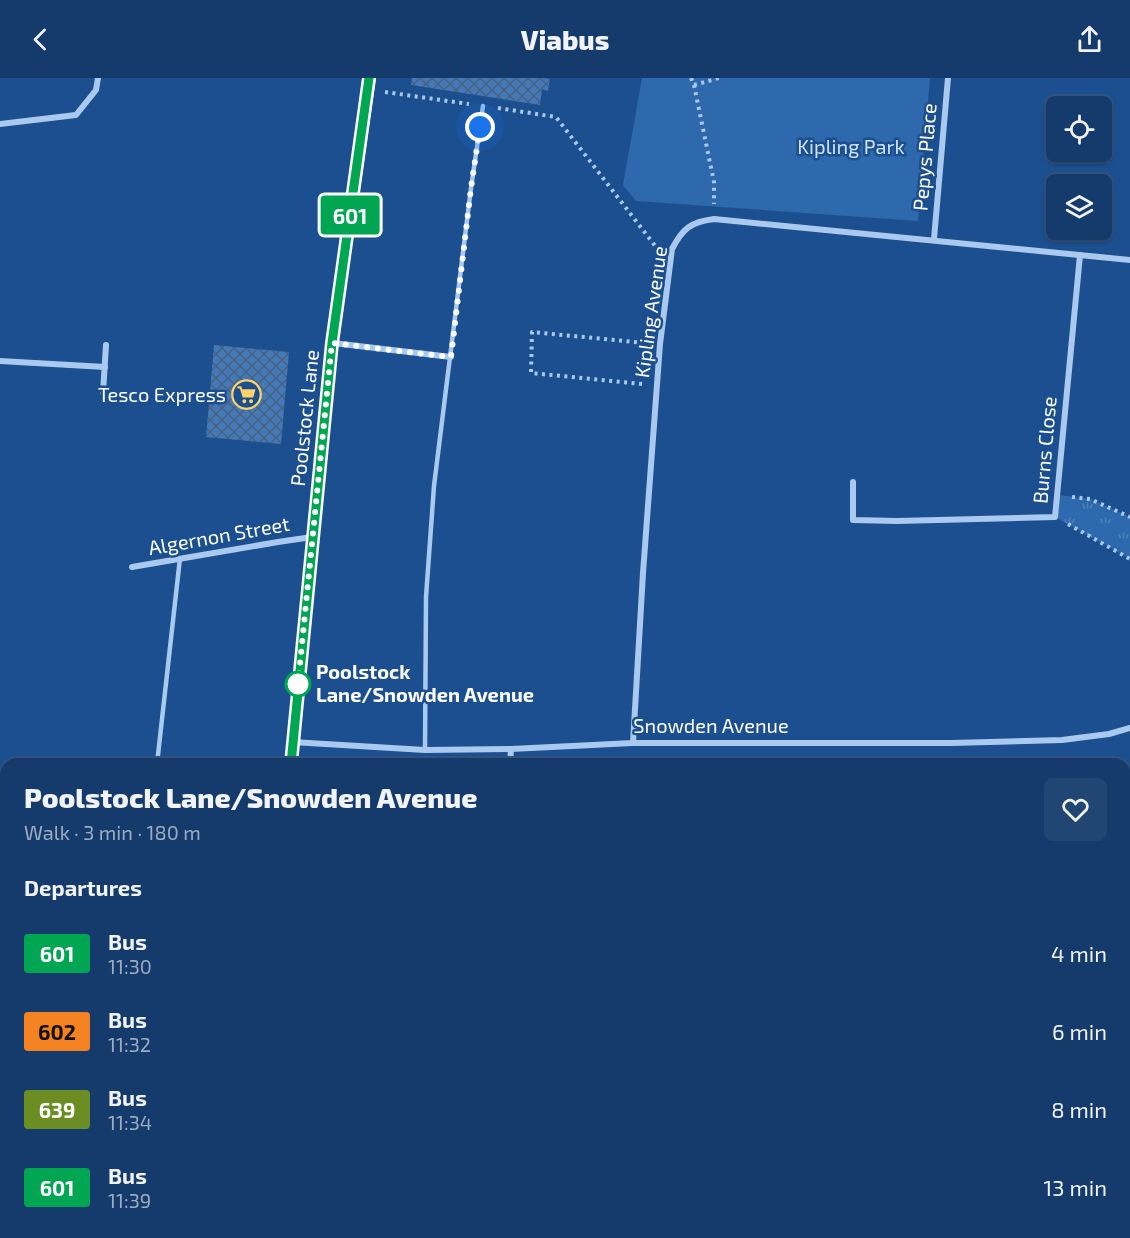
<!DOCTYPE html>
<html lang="en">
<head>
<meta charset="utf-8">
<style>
  body { margin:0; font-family:"Exo 2",sans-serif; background:#214673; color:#f1f3f6; height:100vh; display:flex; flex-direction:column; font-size:22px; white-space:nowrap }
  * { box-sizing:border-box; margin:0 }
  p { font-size:20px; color:#9dadc1 }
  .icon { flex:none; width:33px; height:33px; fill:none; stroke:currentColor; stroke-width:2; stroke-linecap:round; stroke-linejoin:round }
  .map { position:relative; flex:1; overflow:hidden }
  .side { position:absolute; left:0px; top:680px; width:1131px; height:482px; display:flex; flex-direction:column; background:#143b6b; border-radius:18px 18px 0 0; box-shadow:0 2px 4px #0004,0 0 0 2px #33557e }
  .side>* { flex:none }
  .badge { padding:0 12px; border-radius:4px; font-size:21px; line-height:39px }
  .tools { position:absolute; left:1046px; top:18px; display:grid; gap:12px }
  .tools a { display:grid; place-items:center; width:66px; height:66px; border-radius:9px; background:#143b6b; box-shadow:0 2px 4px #0004,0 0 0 2px #33557e; font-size:30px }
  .you { position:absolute; width:30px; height:30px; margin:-15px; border:4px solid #fff; border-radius:50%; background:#1a73e8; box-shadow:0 0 0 9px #1a73e833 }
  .map>.badge { position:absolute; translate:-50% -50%; box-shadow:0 0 0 3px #fff }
  h2 { padding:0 24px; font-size:22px; line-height:54px }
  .round { display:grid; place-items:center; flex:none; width:63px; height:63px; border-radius:9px; background:#214673 }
  .overview { display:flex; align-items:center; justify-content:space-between; height:102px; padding:0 24px }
  h1 { font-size:28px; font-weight:800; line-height:45px }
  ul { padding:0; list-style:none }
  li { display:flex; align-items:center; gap:18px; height:78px; padding:0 24px }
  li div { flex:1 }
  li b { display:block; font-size:22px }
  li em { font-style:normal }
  li .badge { min-width:66px; font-weight:700; text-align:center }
  header { display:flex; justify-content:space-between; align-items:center; height:78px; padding:0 24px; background:#143b6b; font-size:27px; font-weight:800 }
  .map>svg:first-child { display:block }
  .grass { fill:url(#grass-tufts) }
  .park { fill:#2e69ad }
  .building { fill:url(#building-cross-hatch) }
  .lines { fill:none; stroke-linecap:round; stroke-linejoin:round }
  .path { stroke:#a9c9ee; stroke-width:4; stroke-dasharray:3 4.5; stroke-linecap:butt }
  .lane { stroke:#a9c9ee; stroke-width:4.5 }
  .street { stroke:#a9c9ee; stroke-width:6 }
  .secondary { stroke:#d6e6fa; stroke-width:12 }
  .line-casing { stroke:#fff; stroke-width:14 }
  .line { stroke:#00a651; stroke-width:9 }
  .walk { stroke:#fff; stroke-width:6; stroke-dasharray:0 10.8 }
  .stop-dot { fill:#fff; stroke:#00a651; stroke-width:3 }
  .labels { text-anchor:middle; stroke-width:5; stroke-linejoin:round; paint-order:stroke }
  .park-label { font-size:20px; fill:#cfe3fa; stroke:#1b4f8f }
  .street-label { font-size:20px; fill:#fff; stroke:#1b4f8f }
  .poi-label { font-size:20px; fill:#fff; stroke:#1b4f8f; text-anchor:end }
  .stop-label { font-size:20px; font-weight:bold; fill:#fff; stroke:#1b4f8f; text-anchor:start }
</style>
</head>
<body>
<header><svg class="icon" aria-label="back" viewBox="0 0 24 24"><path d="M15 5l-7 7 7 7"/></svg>Viabus<svg class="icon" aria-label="share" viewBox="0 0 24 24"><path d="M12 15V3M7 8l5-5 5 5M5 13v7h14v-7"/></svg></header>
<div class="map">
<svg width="1130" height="1160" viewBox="0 0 1130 1160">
  <defs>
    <pattern id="grass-tufts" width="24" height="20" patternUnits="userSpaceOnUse" patternTransform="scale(1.5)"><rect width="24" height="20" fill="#2e69ad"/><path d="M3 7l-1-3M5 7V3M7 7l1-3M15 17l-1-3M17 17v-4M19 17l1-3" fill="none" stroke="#4d80b9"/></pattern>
    <pattern id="building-cross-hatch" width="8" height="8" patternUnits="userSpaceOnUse" patternTransform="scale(1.5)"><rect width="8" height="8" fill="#4478b7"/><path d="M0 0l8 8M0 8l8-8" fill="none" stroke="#486282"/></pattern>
  </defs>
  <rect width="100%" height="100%" fill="#1b4f8f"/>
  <g class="grass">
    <polygon points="1058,417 1090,421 1130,439 1130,481 1055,439"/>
    <polygon points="1125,802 1130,803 1130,989 1125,993"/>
    <polygon points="1130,1002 1130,1160 833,1160 843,1155 1125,1155 1125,1007"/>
  </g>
  <polygon class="park" points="642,0 930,0 918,143 636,123 623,107"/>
  <g class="building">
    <polygon points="412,0 543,0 550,1 548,13 542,11 540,27 411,7"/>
    <polygon points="214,267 289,274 281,366 206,359"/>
  </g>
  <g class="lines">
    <g class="path">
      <polyline points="691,0 694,7 714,104 714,126"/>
      <polyline points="694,7 719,0"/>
      <polyline points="385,14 469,26"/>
      <polyline points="498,30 556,39 656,169"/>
      <polyline points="642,306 531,295 532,254 645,265"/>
      <polyline points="1072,419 1090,421 1130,439"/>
      <polyline points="1068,446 1130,481"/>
      <polyline points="1125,701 1130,701"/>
      <polyline points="669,1155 671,1160"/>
      <polyline points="678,1160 679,1155"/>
    </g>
    <g class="lane">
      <polyline points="425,672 426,519 434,408 471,110 483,28"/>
      <polyline points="157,686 180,480"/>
      <polyline points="45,1155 46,1160"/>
      <polyline points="112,1160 112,1155"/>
      <polyline points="716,1160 717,1155"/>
      <polyline points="767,1160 780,1155"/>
    </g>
    <g class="street">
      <polyline points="0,46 76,37 96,12 98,0"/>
      <polyline points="934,161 948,0"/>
      <polyline points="333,265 451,279"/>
      <polyline points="0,283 105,289"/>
      <polyline points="103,315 106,267"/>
      <polyline points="853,404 853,442 897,443 1055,439 1080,177"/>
      <polyline points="132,489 278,464 312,459"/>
      <polyline points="292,664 425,672 511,671 633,665 952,665 1062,662 1109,656 1130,650"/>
      <path d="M633,665l10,-170 17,-229 12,-95c11,-21 19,-27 42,-30l416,41"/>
      <polyline points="510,686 511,671"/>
      <polyline points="0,747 6,748"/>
      <polyline points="0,1001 6,997"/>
    </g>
    <g class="secondary">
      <polyline points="291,686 332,265 370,0"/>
      <polyline points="256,1160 256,1155"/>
    </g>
  </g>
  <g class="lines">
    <defs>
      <polyline id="line" points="291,686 332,265 369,0"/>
    </defs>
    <use href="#line" class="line-casing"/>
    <use href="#line" class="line"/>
    <polyline class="walk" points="298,606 332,265 451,279 471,110 480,49"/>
  </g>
  <defs>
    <symbol id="supermarket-ring" viewBox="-11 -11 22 22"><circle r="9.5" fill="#1b4f8f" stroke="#ffd166" stroke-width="1.5"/><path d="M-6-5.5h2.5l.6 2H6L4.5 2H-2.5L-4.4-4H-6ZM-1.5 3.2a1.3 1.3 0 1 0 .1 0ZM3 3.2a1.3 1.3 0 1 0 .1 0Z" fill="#ffd166"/></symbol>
  </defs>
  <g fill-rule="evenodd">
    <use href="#supermarket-ring" x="230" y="300" width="33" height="33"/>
  </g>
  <circle class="stop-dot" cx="298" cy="606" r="12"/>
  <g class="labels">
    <g class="park-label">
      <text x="851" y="76">Kipling Park</text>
    </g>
    <g class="street-label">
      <text transform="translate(925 79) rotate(-85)" y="7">Pepys Place</text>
      <text transform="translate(651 234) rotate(-82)" y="7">Kipling Avenue</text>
      <text transform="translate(305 340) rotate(-84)" y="7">Poolstock Lane</text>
      <text transform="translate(1045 372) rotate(-85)" y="7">Burns Close</text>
      <text transform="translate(219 458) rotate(-10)" y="7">Algernon Street</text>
      <text x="711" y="655">Snowden Avenue</text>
    </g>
    <g class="poi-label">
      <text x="226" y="324">Tesco Express</text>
    </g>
    <g class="stop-label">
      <text x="316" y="601">Poolstock<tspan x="316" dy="23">Lane/Snowden Avenue</tspan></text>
    </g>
  </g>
</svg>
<div class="tools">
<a><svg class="icon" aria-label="locate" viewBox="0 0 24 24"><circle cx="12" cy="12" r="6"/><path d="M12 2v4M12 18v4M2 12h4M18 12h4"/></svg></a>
<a><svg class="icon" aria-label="layers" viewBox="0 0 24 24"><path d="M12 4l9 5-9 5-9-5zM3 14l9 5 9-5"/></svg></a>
</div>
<div class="you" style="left:480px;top:49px"></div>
<b class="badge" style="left:350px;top:137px;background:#00a651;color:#fff">601</b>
<section class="side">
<div class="overview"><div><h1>Poolstock Lane/Snowden Avenue</h1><p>Walk · 3 min · 180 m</p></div><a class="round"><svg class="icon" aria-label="heart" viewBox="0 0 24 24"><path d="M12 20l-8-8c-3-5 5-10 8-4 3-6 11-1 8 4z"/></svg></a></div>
<h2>Departures</h2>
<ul>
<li><span class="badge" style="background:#00a651;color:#fff">601</span><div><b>Bus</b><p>11:30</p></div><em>4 min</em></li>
<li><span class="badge" style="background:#f58220;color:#111">602</span><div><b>Bus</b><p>11:32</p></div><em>6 min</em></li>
<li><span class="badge" style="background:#6b8e23;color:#fff">639</span><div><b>Bus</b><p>11:34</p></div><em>8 min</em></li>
<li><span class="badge" style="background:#00a651;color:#fff">601</span><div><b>Bus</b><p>11:39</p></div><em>13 min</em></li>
</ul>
</section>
</div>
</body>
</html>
